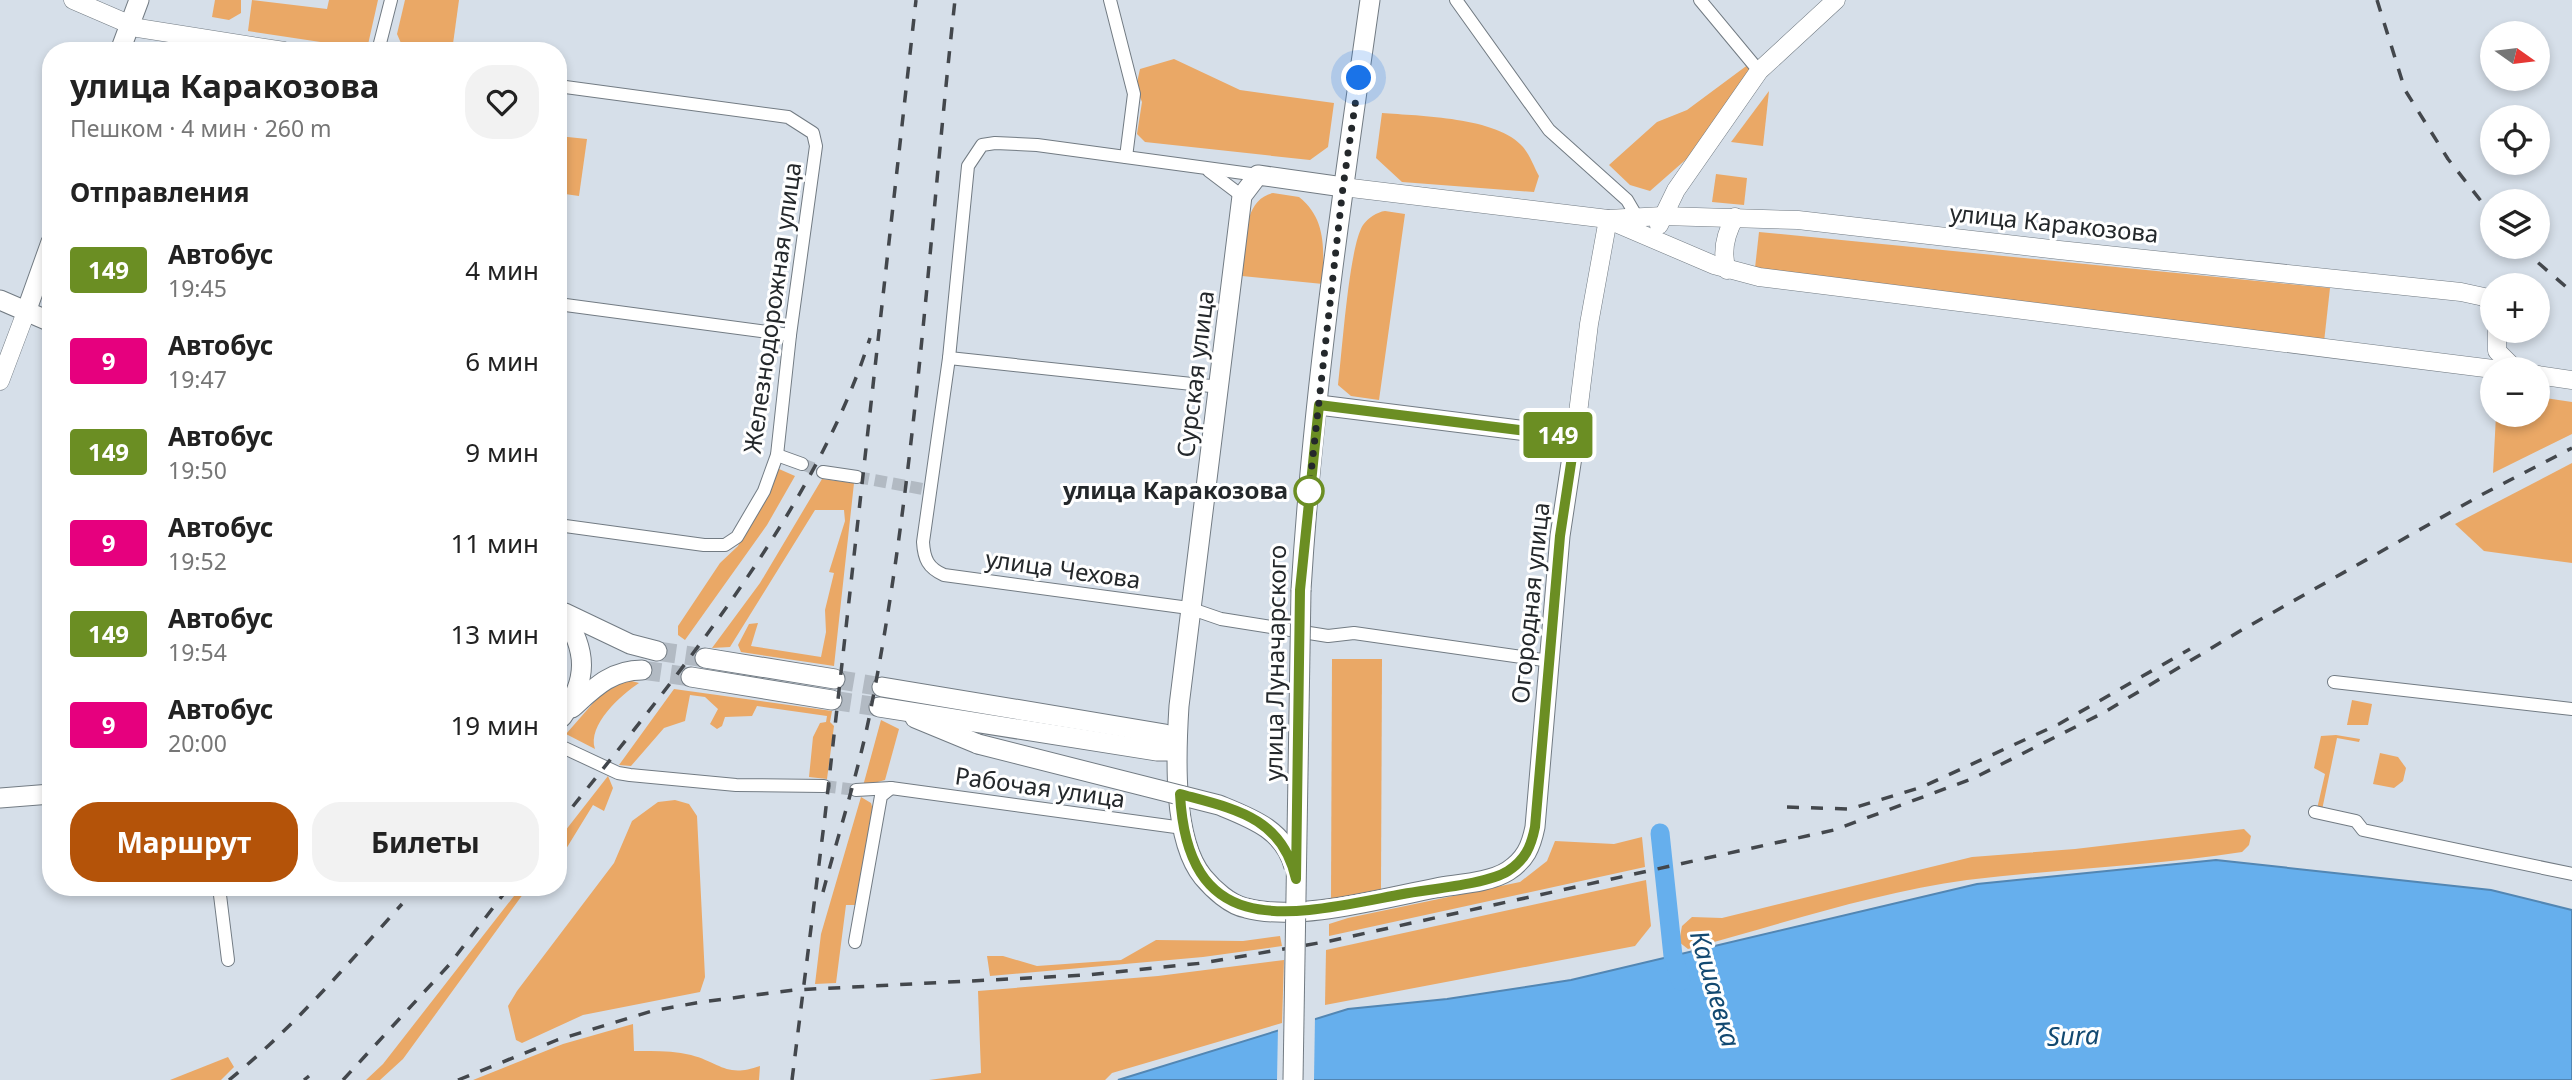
<!DOCTYPE html>
<html lang="ru">
<head>
<meta charset="utf-8">
<style>
  body { margin:0; font-family:"Noto Sans",sans-serif; background:#f2f2f2; color:#222; height:100vh; display:flex; flex-direction:column; font-size:26px; white-space:nowrap }
  * { box-sizing:border-box; margin:0 }
  p { font-size:23px; color:#767676 }
  .icon { flex:none; width:38px; height:38px; fill:none; stroke:currentColor; stroke-width:2; stroke-linecap:round; stroke-linejoin:round }
  .map { position:relative; flex:1; overflow:hidden }
  .side { position:absolute; left:42px; top:42px; width:525px; height:854px; display:flex; flex-direction:column; background:#fff; border-radius:28px; box-shadow:0 4px 10px #0003 }
  .side>* { flex:none }
  .badge { padding:0 14px; border-radius:5px; font-size:24px; line-height:46px }
  .needle { width:46px; rotate:104deg }
  .tools { position:absolute; left:2480px; top:21px; display:grid; gap:14px }
  .tools a { display:grid; place-items:center; width:70px; height:70px; border-radius:50%; background:#fff; box-shadow:0 4px 10px #0003; font-size:35px }
  .you { position:absolute; width:35px; height:35px; margin:-18px; border:5px solid #fff; border-radius:50%; background:#1a73e8; box-shadow:0 0 0 10px #1a73e833 }
  .map>.badge { position:absolute; translate:-50% -50%; box-shadow:0 0 0 4px #fff }
  h2 { padding:0 28px; font-size:26px; line-height:63px }
  .round { display:grid; place-items:center; flex:none; width:74px; height:74px; border-radius:28px; background:#f2f2f2 }
  .summary { display:flex; align-items:center; justify-content:space-between; height:119px; padding:0 28px }
  h1 { font-size:33px; font-weight:700; line-height:52px }
  .cta { display:flex; gap:14px; margin-top:auto; padding:14px 28px }
  .cta a { flex:1; height:80px; border-radius:28px; background:#b45309; color:#fff; font-size:28px; font-weight:700; line-height:80px; text-align:center }
  .cta a+a { background:#f2f2f2; color:#222 }
  ul { padding:0; list-style:none }
  li { display:flex; align-items:center; gap:21px; height:91px; padding:0 28px }
  li div { flex:1 }
  li b { display:block; font-size:26px }
  li em { font-style:normal }
  li .badge { min-width:77px; font-weight:700; text-align:center }
  .map>svg:first-child { display:block }
  .green { fill:#eaa866 }
  .water { fill:#66afed; stroke:#5286b3; stroke-width:2 }
  .pier { fill:#d6dfe9 }
  .lines { fill:none; stroke-linecap:round; stroke-linejoin:round }
  .river { stroke:#66afed; stroke-width:19 }
  .street-tunnel { stroke:#b2bac3; stroke-width:12; stroke-dasharray:12 6; stroke-linecap:butt }
  .primary-tunnel { stroke:#b2bac3; stroke-width:19; stroke-dasharray:19 10; stroke-linecap:butt }
  .street-casing { stroke:#727b83; stroke-width:14 }
  .secondary-casing { stroke:#727b83; stroke-width:19 }
  .primary-casing { stroke:#727b83; stroke-width:21 }
  .street { stroke:#fff; stroke-width:12 }
  .secondary { stroke:#fff; stroke-width:18 }
  .primary { stroke:#fff; stroke-width:19 }
  .rail { stroke:#43474c; stroke-width:3.5; stroke-dasharray:12 12; stroke-linecap:butt }
  .primary-bridge-casing { stroke:#727b83; stroke-width:21; stroke-linecap:butt }
  .primary-bridge { stroke:#fff; stroke-width:19 }
  .line-casing { stroke:#fff; stroke-width:16 }
  .line { stroke:#6b8e23; stroke-width:10 }
  .walk { stroke:#24282b; stroke-width:7; stroke-dasharray:0 12.6 }
  .stop-dot { fill:#fff; stroke:#6b8e23; stroke-width:3.5 }
  .labels { text-anchor:middle; stroke-width:6; stroke-linejoin:round; paint-order:stroke }
  .street-label { font-size:24px; fill:#24282b; stroke:#fff }
  .stop-label { font-size:24px; font-weight:bold; fill:#24282b; stroke:#fff; text-anchor:end }
  .water-label { font-size:26px; font-style:italic; fill:#124971; stroke:#fff }
</style>
</head>
<body>
<div class="map">
<svg width="2572" height="1080" viewBox="0 0 2572 1080">
  <rect width="100%" height="100%" fill="#d6dfe9"/>
  <g class="green">
    <polygon points="215,0 241,0 241,13 229,20 212,17"/>
    <polygon points="252,0 327,9 329,0 378,0 367,49 248,31"/>
    <polygon points="405,0 459,0 452,51 404,50 397,34"/>
    <polygon points="1174,59 1240,90 1334,103 1328,147 1310,160 1145,142 1137,134 1142,102 1136,87 1140,69"/>
    <polygon points="1749,64 1753,73 1699,148 1650,191 1630,185 1609,165 1657,122 1687,110"/>
    <polygon points="1769,91 1763,146 1731,142"/>
    <path d="M1382,113c37,3 116,4 141,34 7,8 11,20 16,29l-5,16 -132,-10 -26,-24z"/>
    <polygon points="558,136 587,139 579,196 558,193"/>
    <polygon points="1716,174 1747,178 1744,205 1712,202"/>
    <path d="M1273,193l26,4c29,23 24,55 24,87l-81,-8c3,-27 -1,-76 31,-83z"/>
    <path d="M1385,211l20,3 -26,186 -28,-4 -13,-11c4,-31 11,-139 25,-160 5,-7 14,-13 22,-14z"/>
    <polygon points="1759,232 2330,288 2324,342 1809,281 1755,268"/>
    <polygon points="2538,397 2572,402 2572,434 2493,473 2496,415 2538,415"/>
    <polygon points="2572,463 2572,563 2484,551 2455,524"/>
    <polygon points="779,469 795,476 767,525 685,640 678,635 678,626 720,563 738,546"/>
    <polygon points="822,479 854,483 834,666 741,652 738,645 749,624 758,623 751,646 821,657 826,632 825,610 834,573 829,572 845,521 844,510 815,510 730,647 712,648 760,583"/>
    <polygon points="1332,659 1382,659 1381,890 1331,900"/>
    <path d="M628,680l11,3c-18,12 -52,42 -44,66l-29,-15 35,-40z"/>
    <polygon points="674,689 832,711 830,722 834,726 827,779 809,777 813,737 820,723 826,722 827,716 757,706 752,716 725,717 722,726 717,729 710,724 718,709 705,697 690,695 685,721 664,728 631,766 619,765"/>
    <polygon points="2352,700 2372,704 2368,725 2347,725"/>
    <polygon points="881,720 899,729 885,780 863,786"/>
    <polygon points="2336,735 2360,739 2359,742 2337,738 2322,810 2317,809 2325,774 2314,768 2321,736"/>
    <polygon points="2380,753 2398,757 2406,768 2403,781 2394,788 2373,784"/>
    <polygon points="608,776 613,788 604,811 593,805 558,862 558,840"/>
    <polygon points="861,797 871,803 875,817 855,905 846,905 836,983 815,984 821,934"/>
    <polygon points="675,800 689,804 697,816 705,977 700,992 583,1015 522,1043 516,1040 508,1006 517,991 614,863 632,821 658,802"/>
    <path d="M2244,829l7,7 -2,9 -7,7c-91,14 -184,17 -275,28 -91,12 -189,45 -279,69l-9,-7 3,-16 10,-9 30,1 250,-61 103,-8z"/>
    <polygon points="1642,837 1645,867 1329,936 1329,924 1348,918 1520,882 1547,861 1555,841 1614,844"/>
    <polygon points="1646,880 1651,926 1635,946 1325,1005 1326,950"/>
    <polygon points="521,887 539,887 535,894 526,890 403,1059 380,1080 366,1080 383,1064"/>
    <polygon points="1280,936 1282,946 1203,957 990,976 987,956 1003,956 1037,966 1121,960 1156,940 1243,941"/>
    <polygon points="1284,960 1282,1023 1112,1073 1105,1080 929,1080 981,1073 978,991 1158,976"/>
    <path d="M633,1024l1,27c19,0 38,-1 57,4 30,8 35,23 69,11l-1,14h-286l90,-36z"/>
    <polygon points="228,1057 234,1067 221,1080 170,1080"/>
  </g>
  <polygon class="water" points="2216,860 2491,890 2572,910 2572,1080 1118,1080 1348,1009 1447,999 1571,980 1977,884"/>
  <polygon class="pier" points="1315,1015 1314,1080 1277,1080 1278,1027"/>
  <g class="lines">
    <polyline class="river" points="1660,833 1673,956 1681,981"/>
    <g class="street-tunnel">
      <polyline points="802,464 823,472"/>
      <polyline points="857,477 923,489"/>
      <polyline points="824,786 856,790"/>
    </g>
    <g class="primary-tunnel">
      <polyline points="657,651 705,658"/>
      <polyline points="642,670 691,677"/>
      <polyline points="835,679 882,687"/>
      <polyline points="832,700 879,707"/>
    </g>
    <defs>
      <g id="street">
        <polyline points="1110,0 1134,94 1126,157"/>
        <polyline points="1456,0 1549,130 1627,200 1637,217"/>
        <polyline points="1700,0 1759,71"/>
        <polyline points="378,51 391,0"/>
        <polyline points="558,86 788,117 813,133 816,146 790,335 777,455 764,491 737,537 725,545 704,545 558,525"/>
        <polyline points="1209,171 1242,196"/>
        <path d="M1258,175l-221,-30 -42,-2 -13,2 -14,21 -19,192 -26,184c1,17 5,26 21,33l245,33 32,11 63,10 44,7 26,-3 196,28"/>
        <polyline points="558,304 790,335"/>
        <polyline points="949,358 1220,387"/>
        <polyline points="777,455 802,464"/>
        <polyline points="823,472 857,477"/>
        <polyline points="2334,682 2572,709"/>
        <polyline points="558,745 618,773 630,775 736,785 824,786"/>
        <polyline points="856,790 891,788 1183,828"/>
        <polyline points="2315,812 2356,821 2363,830 2572,874"/>
        <polyline points="219,887 228,960"/>
        <polyline points="855,942 881,796 891,788"/>
      </g>
      <g id="secondary">
        <polyline points="73,0 138,28 284,51"/>
        <polyline points="1343,187 1608,219 1663,216 1798,220 2059,250 2461,292 2484,297 2492,304"/>
        <polyline points="1611,221 1714,265 1759,277 2493,369"/>
        <polyline points="1659,225 1676,190 1759,71 1836,0"/>
        <path d="M1727,270c-6,-18 -1,-37 8,-53"/>
        <polyline points="2497,331 2497,351 2515,369"/>
        <polyline points="2538,375 2572,380"/>
        <polyline points="0,381 26,312"/>
        <polyline points="1575,437 1589,324 1608,219"/>
      </g>
      <g id="primary">
        <polyline points="120,51 139,0"/>
        <polyline points="0,300 51,322"/>
        <polyline points="26,312 51,242"/>
        <path d="M1319,405l256,32 -15,99 -25,291c-4,20 -10,33 -27,44 -19,12 -51,13 -72,17 -53,10 -138,34 -190,20 -16,-3 -33,-19 -43,-31 -31,-38 -27,-124 -24,-171l63,-510 16,-21 85,12"/>
        <path d="M1301,590c12,-197 41,-394 69,-590"/>
        <polyline points="565,613 630,644 657,651"/>
        <polyline points="705,658 835,679"/>
        <polyline points="691,677 832,700"/>
        <polyline points="882,687 1165,734 1176,744"/>
        <polyline points="879,707 1157,751 1168,751 1176,744"/>
        <path d="M572,708c22,-20 39,-38 70,-38"/>
        <path d="M562,717c26,-38 26,-66 0,-105"/>
        <polyline points="915,718 978,744"/>
        <polyline points="0,798 51,794"/>
      </g>
    </defs>
    <use href="#street" class="street-casing"/>
    <use href="#secondary" class="secondary-casing"/>
    <use href="#primary" class="primary-casing"/>
    <use href="#street" class="street"/>
    <use href="#secondary" class="secondary"/>
    <use href="#primary" class="primary"/>
    <g class="rail">
      <polyline points="2377,0 2405,90 2448,159 2492,215"/>
      <polyline points="2520,247 2572,292"/>
      <polyline points="1787,807 1850,809 1922,787 2059,724 2190,649"/>
      <path d="M558,825c114,-143 257,-312 312,-487"/>
      <path d="M823,892c17,-64 37,-125 49,-189 45,-232 57,-469 83,-703"/>
      <path d="M229,1080c64,-52 118,-115 173,-176"/>
      <polyline points="304,1080 309,1076"/>
      <polyline points="343,1080 449,965 509,887"/>
      <polyline points="458,1080 557,1040 652,1011 701,1002 794,990 1087,975 1203,963 1330,941 1834,830 1974,778 2103,713 2240,631 2483,494 2572,448"/>
      <polyline points="792,1080 825,816 916,0"/>
    </g>
    <defs>
      <g id="primary-bridge">
        <path d="M978,744l241,61c32,13 66,25 75,62"/>
        <polyline points="1293,1080 1301,590"/>
      </g>
    </defs>
    <use href="#primary-bridge" class="primary-bridge-casing"/>
    <use href="#primary-bridge" class="primary-bridge"/>
  </g>
  <g class="lines">
    <defs>
      <path id="line" d="M1319,405l256,32 -15,99 -25,291c-4,20 -10,33 -27,44 -20,13 -79,18 -105,23 -107,20 -215,52 -223,-100 55,15 102,23 116,85l4,-289z"/>
    </defs>
    <use href="#line" class="line-casing"/>
    <use href="#line" class="line"/>
    <polyline class="walk" points="1309,491 1343,187 1359,78"/>
  </g>
  <circle class="stop-dot" cx="1309" cy="491" r="14"/>
  <g class="labels">
    <g class="street-label">
      <text transform="translate(2054 224) rotate(6)" y="8">улица Каракозова</text>
      <text transform="translate(773 308) rotate(-82)" y="8">Железнодорожная улица</text>
      <text transform="translate(1196 374) rotate(-83)" y="8">Сурская улица</text>
      <text transform="translate(1063 570) rotate(8)" y="8">улица Чехова</text>
      <text transform="translate(1531 603) rotate(-84)" y="8">Огородная улица</text>
      <text transform="translate(1276 663) rotate(-89)" y="8">улица Луначарского</text>
      <text transform="translate(1040 788) rotate(8)" y="8">Рабочая улица</text>
    </g>
    <g class="stop-label">
      <text x="1288" y="499">улица Каракозова</text>
    </g>
    <g class="water-label">
      <text transform="translate(1715 989) rotate(74)" y="9">Кашаевка</text>
      <text transform="translate(2073 1036) rotate(-2)" y="9">Sura</text>
    </g>
  </g>
</svg>
<div class="tools">
<a><svg class="needle" viewBox="-14 -14 28 28"><path d="M0-13l5 13h-10z" fill="#e53935"/><path d="M0 13l5-13h-10z" fill="#767676"/></svg></a>
<a><svg class="icon" aria-label="locate" viewBox="0 0 24 24"><circle cx="12" cy="12" r="6"/><path d="M12 2v4M12 18v4M2 12h4M18 12h4"/></svg></a>
<a><svg class="icon" aria-label="layers" viewBox="0 0 24 24"><path d="M12 4l9 5-9 5-9-5zM3 14l9 5 9-5"/></svg></a>
<a>+</a>
<a>−</a>
</div>
<div class="you" style="left:1359px;top:78px"></div>
<b class="badge" style="left:1558px;top:435px;background:#6b8e23;color:#fff">149</b>
<section class="side">
<div class="summary"><div><h1>улица Каракозова</h1><p>Пешком · 4 мин · 260 m</p></div><a class="round"><svg class="icon" aria-label="heart" viewBox="0 0 24 24"><path d="M12 20l-8-8c-3-5 5-10 8-4 3-6 11-1 8 4z"/></svg></a></div>
<h2>Отправления</h2>
<ul>
<li><span class="badge" style="background:#6b8e23;color:#fff">149</span><div><b>Автобус</b><p>19:45</p></div><em>4 мин</em></li>
<li><span class="badge" style="background:#e6007e;color:#fff">9</span><div><b>Автобус</b><p>19:47</p></div><em>6 мин</em></li>
<li><span class="badge" style="background:#6b8e23;color:#fff">149</span><div><b>Автобус</b><p>19:50</p></div><em>9 мин</em></li>
<li><span class="badge" style="background:#e6007e;color:#fff">9</span><div><b>Автобус</b><p>19:52</p></div><em>11 мин</em></li>
<li><span class="badge" style="background:#6b8e23;color:#fff">149</span><div><b>Автобус</b><p>19:54</p></div><em>13 мин</em></li>
<li><span class="badge" style="background:#e6007e;color:#fff">9</span><div><b>Автобус</b><p>20:00</p></div><em>19 мин</em></li>
</ul>
<div class="cta"><a>Маршрут</a><a>Билеты</a></div>
</section>
</div>
</body>
</html>
